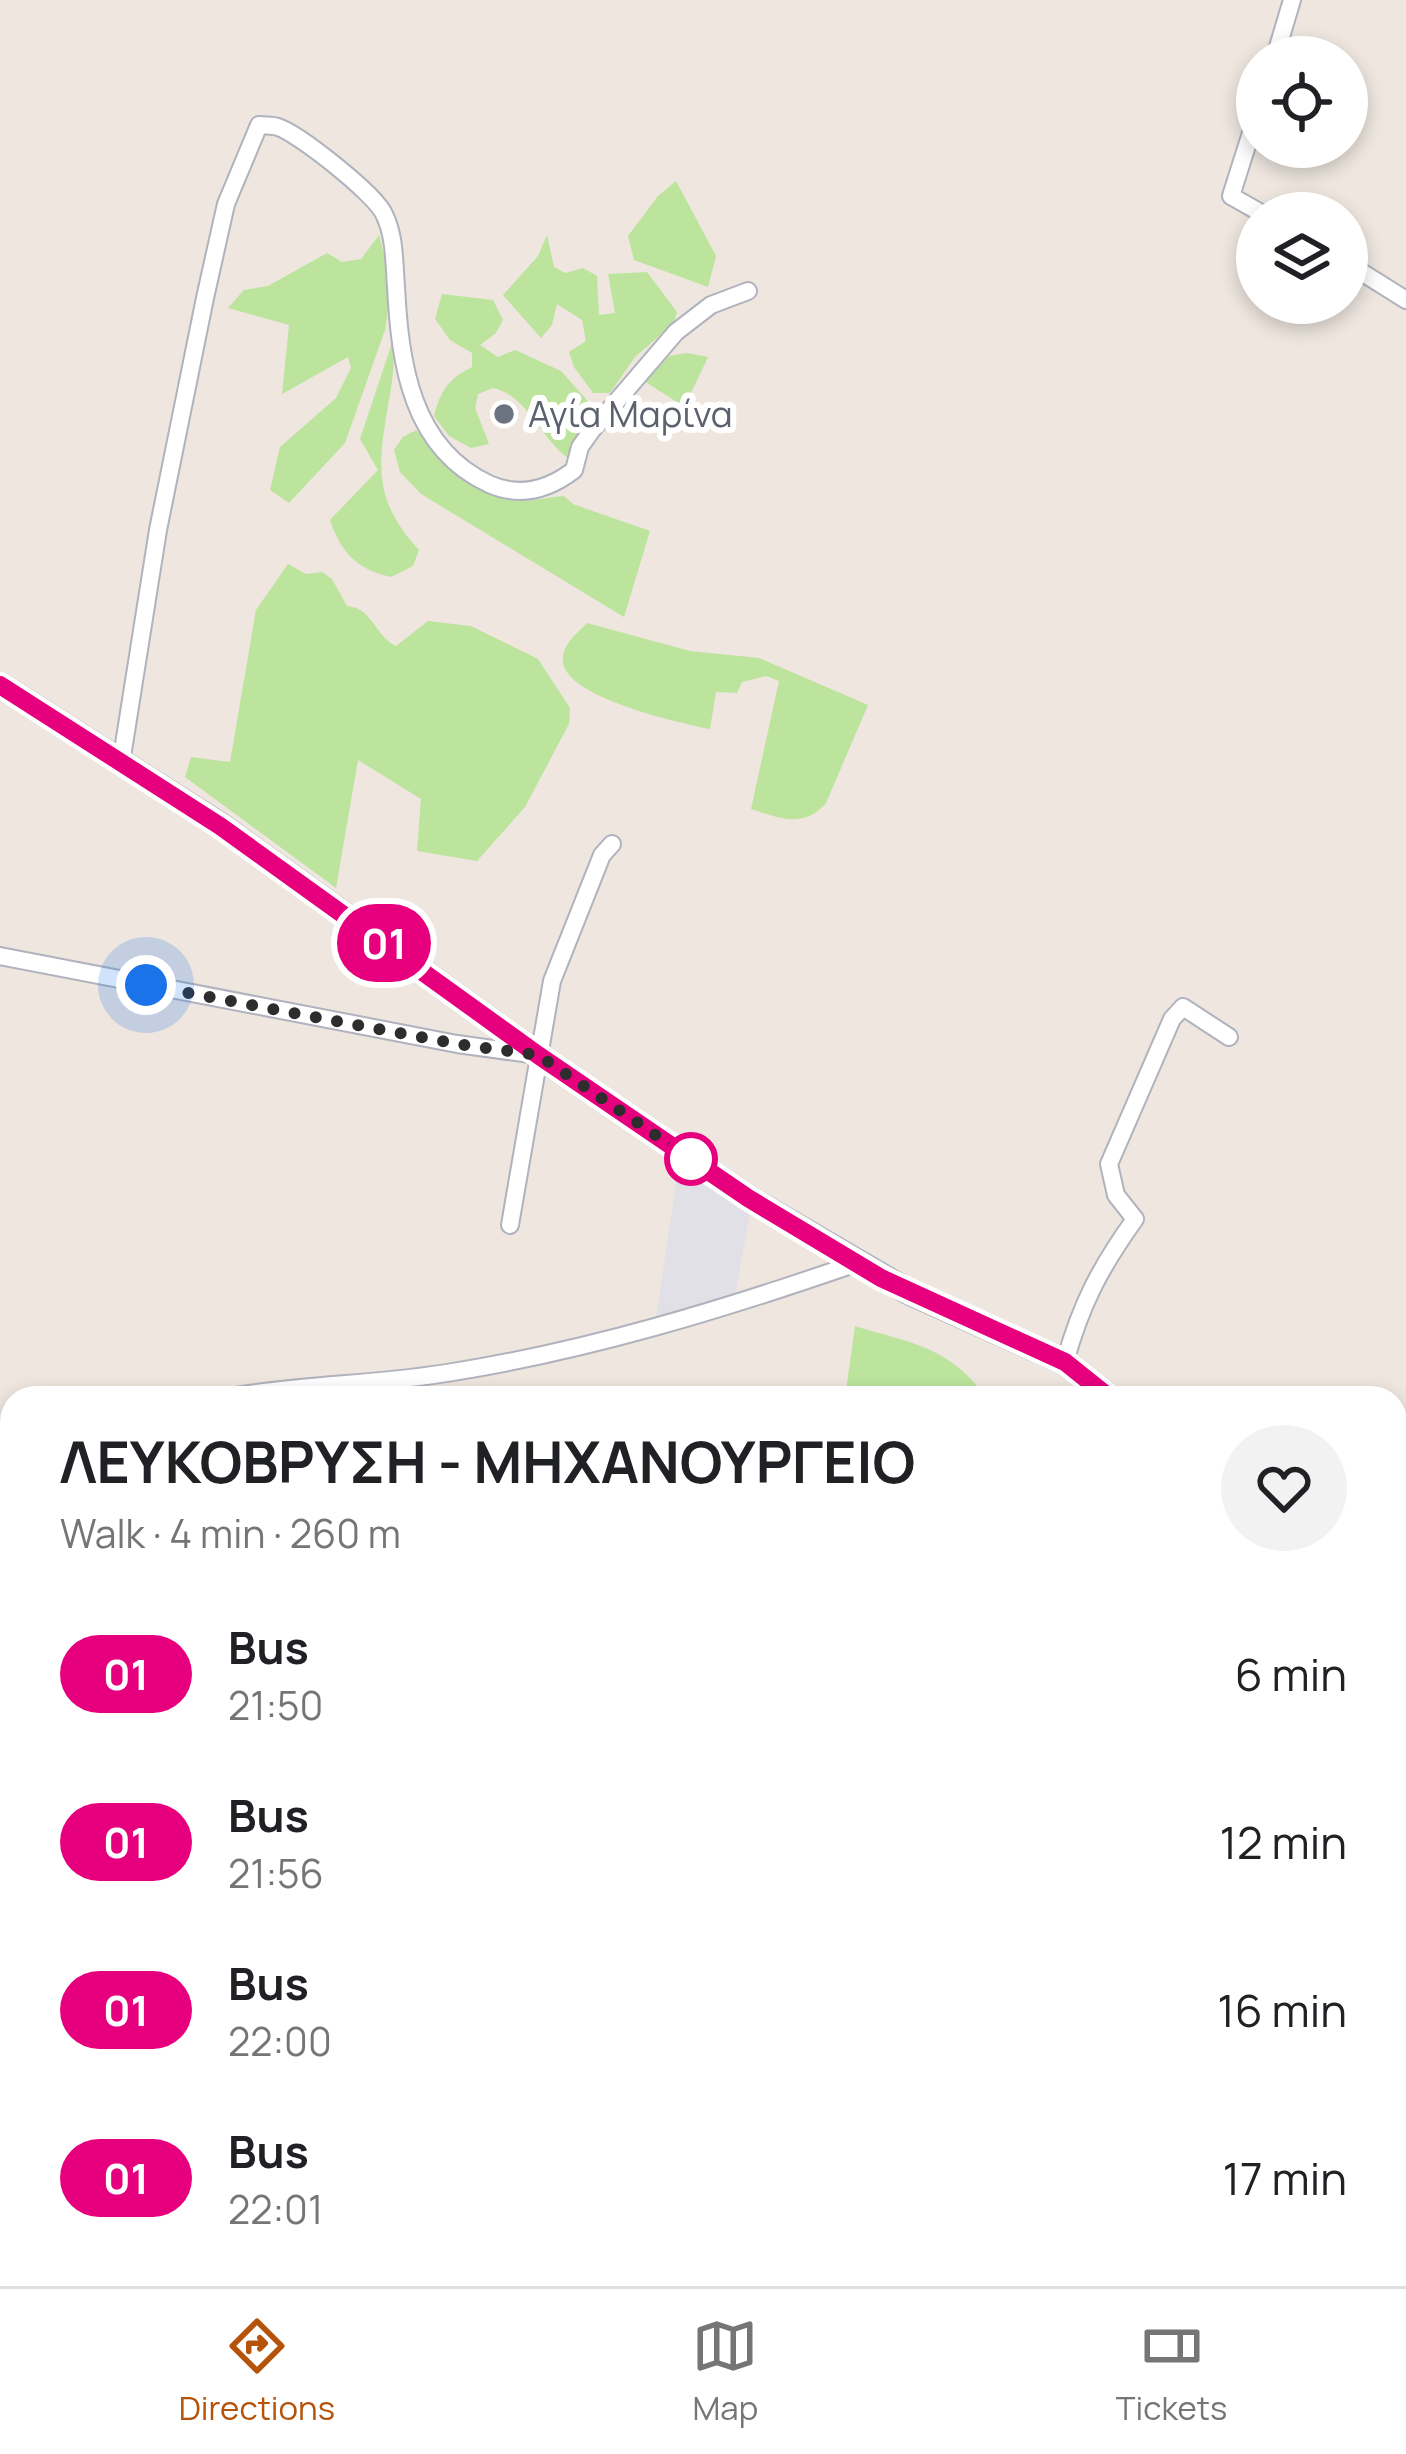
<!DOCTYPE html>
<html lang="en">
<head>
<meta charset="utf-8">
<style>
  body { margin:0; font-family:Manrope,sans-serif; background:#f2f2f2; color:#202124; height:100vh; display:flex; flex-direction:column; font-size:45px; white-space:nowrap }
  * { box-sizing:border-box; margin:0 }
  p { font-size:39px; color:#757577 }
  .icon { flex:none; width:66px; height:66px; fill:none; stroke:currentColor; stroke-width:2; stroke-linecap:round; stroke-linejoin:round }
  .map { position:relative; flex:1; overflow:hidden }
  .sheet { position:absolute; left:0px; top:1386px; width:1407px; height:900px; display:flex; flex-direction:column; background:#fff; border-radius:36px 36px 0 0; box-shadow:0 6px 18px #0003 }
  .sheet>* { flex:none }
  .badge { padding:0 24px; border-radius:39px; font-size:42px; line-height:78px }
  .fabs { position:absolute; left:1236px; top:36px; display:grid; gap:24px }
  .fabs a { display:grid; place-items:center; width:132px; height:132px; border-radius:50%; background:#fff; box-shadow:0 6px 18px #0003; font-size:60px }
  .you { position:absolute; width:60px; height:60px; margin:-30px; border:9px solid #fff; border-radius:50%; background:#1a73e8; box-shadow:0 0 0 18px #1a73e833 }
  .map>.badge { position:absolute; translate:-50% -50%; box-shadow:0 0 0 6px #fff }
  .round { display:grid; place-items:center; flex:none; width:126px; height:126px; border-radius:63px; background:#f2f2f2 }
  .overview { display:flex; align-items:center; justify-content:space-between; height:204px; padding:0 60px }
  h1 { font-size:57px; font-weight:700; line-height:90px }
  ul { padding:0; list-style:none }
  li { display:flex; align-items:center; gap:36px; height:168px; padding:0 60px }
  li div { flex:1 }
  li b { display:block; font-size:45px }
  li em { font-style:normal }
  li .badge { min-width:132px; font-weight:700; text-align:center }
  .tab-bar { display:flex; justify-content:space-around; align-items:center; height:168px; border-top:3px solid #e0e0e0; background:#fff; font-size:33px; color:#757577 }
  .tab-bar a { display:grid; justify-items:center; gap:6px }
  .tab-bar .current { color:#b45309 }
  .map>svg:first-child { display:block }
  .industrial { fill:#e1e0e7 }
  .green { fill:#bce49d }
  .lines { fill:none; stroke-linecap:round; stroke-linejoin:round }
  .stream { stroke:#74daee; stroke-width:4.5 }
  .minor-casing { stroke:#b0b3bd; stroke-width:20 }
  .secondary-casing { stroke:#b0b3bd; stroke-width:27 }
  .minor { stroke:#fff; stroke-width:16 }
  .secondary { stroke:#fff; stroke-width:24 }
  .line-casing { stroke:#fff; stroke-width:27 }
  .line { stroke:#e6007e; stroke-width:18 }
  .walk { stroke:#2d2d2d; stroke-width:12; stroke-dasharray:0 21.6 }
  .worship-dot { fill:#6b7280; stroke:#fff; stroke-width:4.5 }
  .stop-dot { fill:#fff; stroke:#e6007e; stroke-width:6 }
  .labels { text-anchor:middle; stroke-width:12; stroke-linejoin:round; paint-order:stroke }
  .worship-label { font-size:36px; fill:#5b616d; stroke:#fff; text-anchor:start }
</style>
</head>
<body>
<div class="map">
<svg width="1406" height="2286" viewBox="0 0 1406 2286">
  <rect width="100%" height="100%" fill="#eee6df"/>
  <polygon class="industrial" points="679,1163 750,1213 735,1296 656,1318"/>
  <g class="green">
    <polygon points="676,181 716,256 708,287 634,260 628,236 658,196"/>
    <path d="M379,235c9,31 12,63 6,95l-40,113 -56,60 -19,-13 10,-43 56,-49 15,-30 -3,-11 -66,37 7,-69 -61,-17 16,-18 24,-4 59,-33 15,9 19,-3z"/>
    <polygon points="547,235 554,267 565,273 583,268 597,276 599,315 615,313 608,274 647,272 677,312 674,323 635,357 610,393 593,393 574,367 569,352 586,341 582,320 557,304 552,325 541,338 503,295 538,256"/>
    <path d="M442,294l51,6 10,20 -7,13 -16,12 18,12 17,-7 46,21 33,37 -2,14 -24,36c-28,-20 -40,-62 -75,-70l-15,6 -3,14 14,36 -18,4 -22,-12 -15,-20c7,-26 14,-37 38,-49v-14l-22,-13 -15,-21z"/>
    <path d="M392,343c4,19 0,38 -3,57 -11,64 -17,99 30,150l-6,16 -22,11c-33,-7 -50,-24 -61,-57l48,-50 -18,-31z"/>
    <polygon points="687,353 708,357 690,395 680,404 644,381 669,356"/>
    <path d="M416,430c33,32 58,72 109,71 13,-1 26,-4 39,-5l9,8 77,27 -26,86 -203,-123 -21,-22 -6,-22 9,-13z"/>
    <path d="M288,564l18,10 16,-2 10,7 15,27c26,2 27,29 49,40l32,-25 43,5 67,33 32,49 -1,16 -44,83 -48,54 -60,-10 4,-52 -63,-39 -22,128 -151,-111 6,-20 39,5 26,-152z"/>
    <path d="M587,623l103,28 69,7 109,47 -42,98c-23,26 -46,15 -75,6l28,-128 -13,-5 -24,6 -5,11 -21,-1 -6,37c-31,-6 -146,-32 -147,-68 -1,-17 14,-27 24,-38z"/>
    <path d="M855,1326c59,18 93,20 132,72h-142z"/>
    <polygon points="1395,1693 1406,1696 1406,1824 1395,1817"/>
  </g>
  <g class="lines">
    <polyline class="stream" points="162,2286 173,2274"/>
    <defs>
      <g id="minor">
        <polyline points="1275,57 1292,0"/>
        <polyline points="1257,114 1231,196 1261,213"/>
        <polyline points="1347,263 1406,300"/>
        <path d="M121,763l37,-233 47,-232 21,-94 33,-79c7,1 13,0 19,2 21,7 97,67 106,87 11,22 10,48 12,73 4,76 15,161 93,197 31,14 59,6 85,-14l6,-23 12,-17 84,-98 35,-27 37,-14"/>
        <polyline points="0,956 457,1044 537,1055"/>
        <polyline points="510,1225 552,981 602,855 612,844"/>
        <path d="M1065,1362c16,-58 35,-94 70,-143l-19,-24 -7,-31 63,-145 11,-12 46,30"/>
        <path d="M224,1398c76,-14 153,-13 229,-26 137,-22 271,-63 401,-108"/>
        <polyline points="1395,1452 1406,1454"/>
        <polyline points="0,1466 12,1461"/>
        <polyline points="0,1675 12,1677"/>
        <polyline points="1395,1684 1406,1687"/>
        <polyline points="1395,2022 1406,2018"/>
        <polyline points="0,2134 12,2136"/>
        <polyline points="1395,2197 1406,2192"/>
        <polyline points="766,2274 775,2274"/>
        <polyline points="821,2274 876,2286"/>
        <polyline points="797,2286 800,2274"/>
        <polyline points="1265,2286 1268,2274"/>
      </g>
      <g id="secondary">
        <polyline points="0,685 221,826 538,1055 748,1198 909,1292 1065,1362 1110,1398"/>
        <polyline points="1395,1855 1406,1882"/>
      </g>
    </defs>
    <use href="#minor" class="minor-casing"/>
    <use href="#secondary" class="secondary-casing"/>
    <use href="#minor" class="minor"/>
    <use href="#secondary" class="secondary"/>
  </g>
  <g class="lines">
    <defs>
      <polyline id="line" points="0,685 220,826 538,1055 748,1198 881,1278 1065,1362 1110,1398"/>
    </defs>
    <use href="#line" class="line-casing"/>
    <use href="#line" class="line"/>
    <polyline class="walk" points="146,985 457,1044 538,1055 691,1159"/>
  </g>
  <circle class="worship-dot" cx="504" cy="414" r="12"/>
  <circle class="stop-dot" cx="691" cy="1159" r="24"/>
  <g class="labels">
    <g class="worship-label">
      <text x="528" y="427">Αγία Μαρίνα</text>
    </g>
  </g>
</svg>
<div class="fabs">
<a><svg class="icon" aria-label="locate" viewBox="0 0 24 24"><circle cx="12" cy="12" r="6"/><path d="M12 2v4M12 18v4M2 12h4M18 12h4"/></svg></a>
<a><svg class="icon" aria-label="layers" viewBox="0 0 24 24"><path d="M12 4l9 5-9 5-9-5zM3 14l9 5 9-5"/></svg></a>
</div>
<div class="you" style="left:146px;top:985px"></div>
<b class="badge" style="left:384px;top:943px;background:#e6007e;color:#fff">01</b>
<section class="sheet">
<div class="overview"><div><h1>ΛΕΥΚΟΒΡΥΣΗ - ΜΗΧΑΝΟΥΡΓΕΙΟ</h1><p>Walk · 4 min · 260 m</p></div><a class="round"><svg class="icon" aria-label="heart" viewBox="0 0 24 24"><path d="M12 20l-8-8c-3-5 5-10 8-4 3-6 11-1 8 4z"/></svg></a></div>
<ul>
<li><span class="badge" style="background:#e6007e;color:#fff">01</span><div><b>Bus</b><p>21:50</p></div><em>6 min</em></li>
<li><span class="badge" style="background:#e6007e;color:#fff">01</span><div><b>Bus</b><p>21:56</p></div><em>12 min</em></li>
<li><span class="badge" style="background:#e6007e;color:#fff">01</span><div><b>Bus</b><p>22:00</p></div><em>16 min</em></li>
<li><span class="badge" style="background:#e6007e;color:#fff">01</span><div><b>Bus</b><p>22:01</p></div><em>17 min</em></li>
</ul>
</section>
</div>
<nav class="tab-bar">
<a class="current"><svg class="icon" aria-label="directions" viewBox="0 0 24 24"><path d="M12 3l9 9-9 9-9-9zM9 14v-3h6M13 9l2 2-2 2"/></svg>Directions</a>
<a><svg class="icon" aria-label="map" viewBox="0 0 24 24"><path d="M3 6l6-2 6 2 6-2v14l-6 2-6-2-6 2zM9 4v14M15 6v14"/></svg>Map</a>
<a><svg class="icon" aria-label="tickets" viewBox="0 0 24 24"><path d="M3 7h18v10H3zM15 7v10"/></svg>Tickets</a>
</nav>
</body>
</html>
